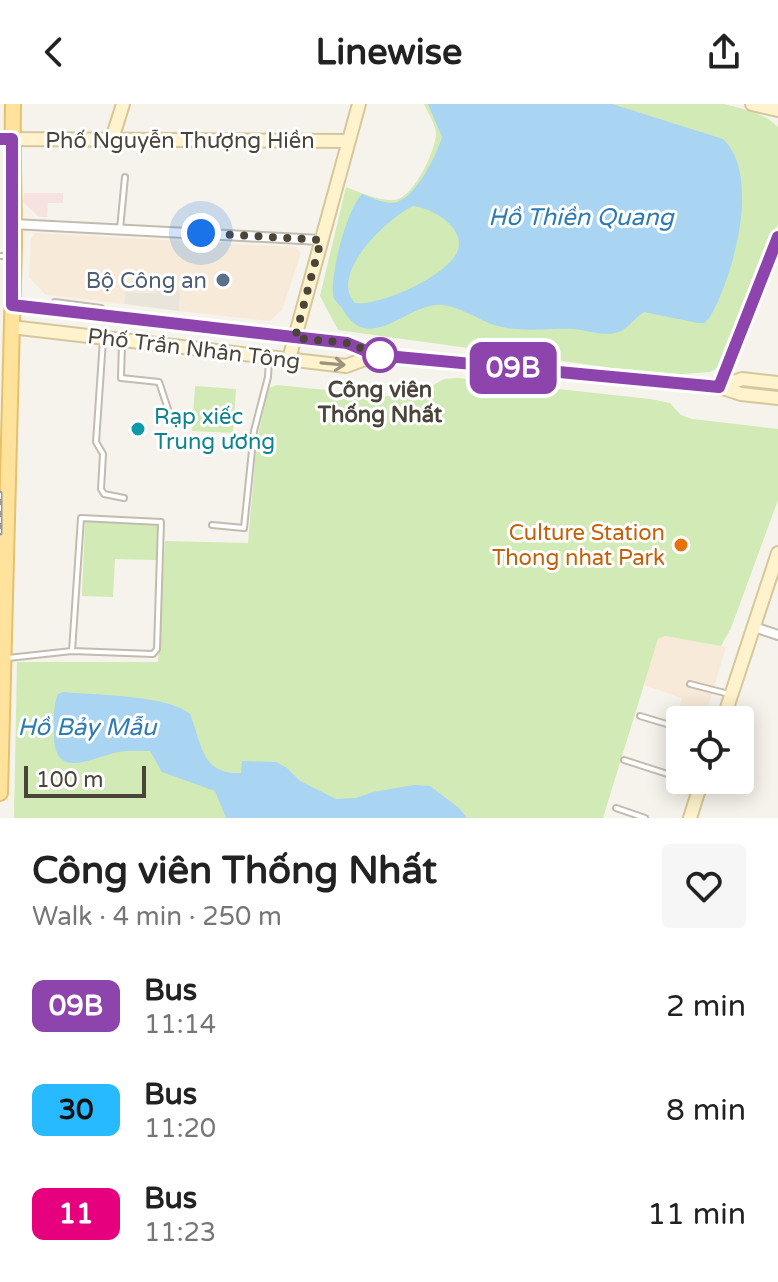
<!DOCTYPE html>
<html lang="en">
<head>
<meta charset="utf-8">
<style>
  body { margin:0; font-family:"Varela Round",sans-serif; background:#f6f6f6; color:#222; height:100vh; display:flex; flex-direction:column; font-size:30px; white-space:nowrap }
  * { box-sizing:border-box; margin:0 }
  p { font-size:26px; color:#767676 }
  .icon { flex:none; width:44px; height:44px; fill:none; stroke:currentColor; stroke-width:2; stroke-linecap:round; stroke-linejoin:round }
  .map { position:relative; height:714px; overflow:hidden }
  .panel { display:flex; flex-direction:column; background:#fff; flex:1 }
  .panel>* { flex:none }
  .badge { padding:0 16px; border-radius:12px; font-size:28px; line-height:52px }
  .controls { position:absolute; left:666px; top:602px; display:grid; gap:16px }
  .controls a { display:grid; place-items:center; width:88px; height:88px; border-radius:8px; background:#fff; box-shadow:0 4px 20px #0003; font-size:40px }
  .scale { position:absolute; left:24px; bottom:20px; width:122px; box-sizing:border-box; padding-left:8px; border:4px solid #4b4439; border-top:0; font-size:22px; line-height:28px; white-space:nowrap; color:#4b4439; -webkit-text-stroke:6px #fff; paint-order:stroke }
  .you { position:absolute; width:40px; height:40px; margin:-20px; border:6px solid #fff; border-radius:50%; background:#1a73e8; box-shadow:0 0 0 12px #1a73e833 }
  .map>.badge { position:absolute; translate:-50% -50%; box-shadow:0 0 0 4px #fff }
  .round { display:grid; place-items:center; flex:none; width:84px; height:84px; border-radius:8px; background:#f6f6f6 }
  .overview { display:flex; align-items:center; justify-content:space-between; height:136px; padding:0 32px }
  h1 { font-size:38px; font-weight:700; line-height:60px }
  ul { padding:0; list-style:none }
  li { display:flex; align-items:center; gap:24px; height:104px; padding:0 32px }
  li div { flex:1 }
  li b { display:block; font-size:30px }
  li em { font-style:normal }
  li .badge { min-width:88px; font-weight:700; text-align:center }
  header { display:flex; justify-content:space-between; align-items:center; height:104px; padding:0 32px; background:#fff; font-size:36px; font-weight:700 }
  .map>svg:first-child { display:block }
  .residential { fill:#eae5da }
  .commercial { fill:#f7ead8 }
  .medical { fill:#f6e3e0 }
  .green { fill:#d2eab5 }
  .water { fill:#a9d4f2; fill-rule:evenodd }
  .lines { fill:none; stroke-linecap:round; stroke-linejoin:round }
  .lane-casing { stroke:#c2bbae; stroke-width:8 }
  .street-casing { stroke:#c2bbae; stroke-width:12 }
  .secondary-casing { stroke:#d6c79b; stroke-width:16 }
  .primary-casing { stroke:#e6c16a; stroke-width:18 }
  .lane { stroke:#fff; stroke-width:4 }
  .street { stroke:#fff; stroke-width:8 }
  .secondary { stroke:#fff3cd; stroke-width:12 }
  .primary { stroke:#ffe39c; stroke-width:14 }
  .rail-casing { stroke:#9a9a9a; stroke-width:5 }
  .rail { stroke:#fff; stroke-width:2; stroke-dasharray:6; stroke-linecap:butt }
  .oneway { stroke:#9c937c }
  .line-casing { stroke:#fff; stroke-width:18 }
  .line { stroke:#8e44ad; stroke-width:12 }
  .walk { stroke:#4b4439; stroke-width:8; stroke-dasharray:0 14.4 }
  .service-dot { fill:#5c6f8a; stroke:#fff; stroke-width:3 }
  .stop-dot { fill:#fff; stroke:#8e44ad; stroke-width:4 }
  .culture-dot { fill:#0f9aa8; stroke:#fff; stroke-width:3 }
  .food-dot { fill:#e8710a; stroke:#fff; stroke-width:3 }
  .labels { text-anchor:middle; stroke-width:6; stroke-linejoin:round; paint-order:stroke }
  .street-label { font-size:22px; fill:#4b4439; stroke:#fff }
  .service-label { font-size:22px; fill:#4e5e75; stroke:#fff; text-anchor:end }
  .stop-label { font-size:22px; font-weight:bold; fill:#4b4439; stroke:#fff }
  .culture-label { font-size:22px; fill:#0d838f; stroke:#fff; text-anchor:start }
  .food-label { font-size:22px; fill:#c56008; stroke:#fff; text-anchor:end }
  .water-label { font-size:24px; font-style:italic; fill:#2e7ab2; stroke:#fff }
</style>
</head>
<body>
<header><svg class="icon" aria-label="back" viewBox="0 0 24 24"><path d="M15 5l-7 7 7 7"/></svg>Linewise<svg class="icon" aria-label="share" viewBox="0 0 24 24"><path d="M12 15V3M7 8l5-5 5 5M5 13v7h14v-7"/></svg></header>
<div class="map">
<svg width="778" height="714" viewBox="0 0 778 714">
  <rect width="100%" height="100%" fill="#f6f3ec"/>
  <polygon class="residential" points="156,183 181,186 179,207 124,200 125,188 155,189"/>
  <g class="commercial">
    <polygon points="35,129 295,143 301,149 282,206 270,217 179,207 180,186 157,183 155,189 126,188 124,200 46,191 29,173 31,134"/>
    <polygon points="665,532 726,543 704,616 680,616 680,619 675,618 682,594 644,581 658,535"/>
  </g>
  <polygon class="medical" points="24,89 63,89 63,99 48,99 47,113 39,113 23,98"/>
  <g class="green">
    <path d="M424,0h299c21,5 39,8 55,23v97l-44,119 -15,24 -9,5 -28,2 -69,-6 -275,-38 -18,-34 26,-109c14,5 34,15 49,13 18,-2 41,-49 41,-67 -1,-10 -8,-20 -12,-29z"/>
    <polygon points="458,274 650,295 670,299 681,311 692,315 778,325 778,396 731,524 721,542 665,532 658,535 603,714 14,714 17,558 158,558 165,437 248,439 257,335 269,284 277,281 386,292 414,292 444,275"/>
    <polygon points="195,282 236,285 233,329 192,327"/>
    <polygon points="85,417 157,421 156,456 115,455 113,493 82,492"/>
  </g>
  <g class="water">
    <path d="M428,0h184l111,35c39,37 10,138 -13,178l-6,6h-6l-54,-11c-10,6 -17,19 -29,21 -14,3 -28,-3 -42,-4 -27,-1 -52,4 -79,-4 -17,-6 -33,-18 -51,-20 -35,-4 -74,53 -101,3 -1,-2 -8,-8 -8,-10 -3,-8 0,-22 1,-30 3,-19 14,-60 27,-74 9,4 21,9 31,9 21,-2 44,-48 49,-66zM413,102c19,2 52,21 45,44 -8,25 -79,57 -103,53 -27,-28 32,-85 58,-97z"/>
    <path d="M63,588c30,3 106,3 127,22 12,30 11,61 51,59l1,-12 34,1 11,6 13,13 36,18 20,-1 17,-6 41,-7 16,1 29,22 8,10h-241l-11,-27 -53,-19 -12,-21c-11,0 -22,-1 -32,1 -30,7 -65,29 -64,-20 0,-13 -1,-26 4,-38z"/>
  </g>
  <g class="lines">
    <defs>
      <g id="lane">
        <polyline points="120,125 125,73"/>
        <polyline points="0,152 11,152"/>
        <polyline points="55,204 55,198 101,204 101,207"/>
        <polyline points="103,236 96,338 103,350 101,385 104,390 124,394"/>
        <polyline points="122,238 121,274 159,278 169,308"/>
        <polyline points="212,421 244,424 254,327 268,273 269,255"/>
        <polyline points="8,554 72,547 81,414 161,418 157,545 153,550 72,547"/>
        <polyline points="690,580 729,590"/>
        <polyline points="640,612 680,624"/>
        <polyline points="624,656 680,674"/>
        <polyline points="685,676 698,679"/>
        <polyline points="616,704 645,714"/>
      </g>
      <g id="street">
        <polyline points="13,120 321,136"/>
        <polyline points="754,523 778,531"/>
      </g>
      <g id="secondary">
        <polyline points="752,0 778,6"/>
        <polyline points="0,35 348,37"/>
        <polyline points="112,35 123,0"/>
        <polyline points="12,201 347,239 376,251 719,283 741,290 778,294"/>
        <polyline points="11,223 346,262 376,251"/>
        <polyline points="289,255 359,0"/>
        <polyline points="719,283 778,133"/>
        <polyline points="719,283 742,275 778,279"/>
        <polyline points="723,616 778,449"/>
        <polyline points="690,714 702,676"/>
      </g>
      <path id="primary" d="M0,689c5,-183 10,-366 14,-549 0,-46 -2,-93 -1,-140"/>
    </defs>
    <use href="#lane" class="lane-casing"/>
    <use href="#street" class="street-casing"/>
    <use href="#secondary" class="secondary-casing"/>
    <use href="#primary" class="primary-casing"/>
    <use href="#lane" class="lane"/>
    <use href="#street" class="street"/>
    <use href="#secondary" class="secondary"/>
    <use href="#primary" class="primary"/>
    <defs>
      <polyline id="rail" points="0,389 0,429"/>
    </defs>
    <use href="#rail" class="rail-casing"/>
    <use href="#rail" class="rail"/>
  </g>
  <defs><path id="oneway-shaft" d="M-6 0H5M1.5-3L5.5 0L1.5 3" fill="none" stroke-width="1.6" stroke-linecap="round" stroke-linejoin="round" transform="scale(2)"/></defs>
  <use class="oneway" href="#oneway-shaft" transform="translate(333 260) rotate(5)"/>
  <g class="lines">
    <defs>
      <polyline id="line" points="0,35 12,35 12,201 347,239 376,251 719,283 778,133"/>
    </defs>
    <use href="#line" class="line-casing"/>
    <use href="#line" class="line"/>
    <polyline class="walk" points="201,129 321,136 295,234 347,239 380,251"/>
  </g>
  <circle class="service-dot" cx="223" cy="176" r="8"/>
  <circle class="stop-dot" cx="380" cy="251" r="16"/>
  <circle class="culture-dot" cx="138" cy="325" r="8"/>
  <circle class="food-dot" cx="681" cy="441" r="8"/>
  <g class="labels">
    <g class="street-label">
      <text x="180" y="44">Phố Nguyễn Thượng Hiền</text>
      <text transform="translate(194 244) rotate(7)" y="8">Phố Trần Nhân Tông</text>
    </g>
    <g class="service-label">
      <text x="207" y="184">Bộ Công an</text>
    </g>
    <g class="stop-label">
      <text x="380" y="293">Công viên<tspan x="380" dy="25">Thống Nhất</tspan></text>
    </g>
    <g class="culture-label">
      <text x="154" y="320">Rạp xiếc<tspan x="154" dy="25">Trung ương</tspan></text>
    </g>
    <g class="food-label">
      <text x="665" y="436">Culture Station<tspan x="665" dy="25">Thong nhat Park</tspan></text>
    </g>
    <g class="water-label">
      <text x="581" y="121">Hồ Thiền Quang</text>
      <text x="87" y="631">Hồ Bảy Mẫu</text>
    </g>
  </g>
</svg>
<div class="controls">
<a><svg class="icon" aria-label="locate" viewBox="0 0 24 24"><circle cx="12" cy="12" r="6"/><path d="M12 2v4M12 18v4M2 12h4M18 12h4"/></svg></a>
</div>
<div class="scale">100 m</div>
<div class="you" style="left:201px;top:129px"></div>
<b class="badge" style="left:513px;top:264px;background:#8e44ad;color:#fff">09B</b>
</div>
<section class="panel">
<div class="overview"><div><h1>Công viên Thống Nhất</h1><p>Walk · 4 min · 250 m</p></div><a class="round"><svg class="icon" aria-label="heart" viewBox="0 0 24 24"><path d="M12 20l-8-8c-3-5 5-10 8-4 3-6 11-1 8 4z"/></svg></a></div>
<ul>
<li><span class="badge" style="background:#8e44ad;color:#fff">09B</span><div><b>Bus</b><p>11:14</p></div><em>2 min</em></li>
<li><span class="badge" style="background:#27baff;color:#111">30</span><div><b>Bus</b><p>11:20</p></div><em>8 min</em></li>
<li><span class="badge" style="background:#e6007e;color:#fff">11</span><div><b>Bus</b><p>11:23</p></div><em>11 min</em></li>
</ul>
</section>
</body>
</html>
